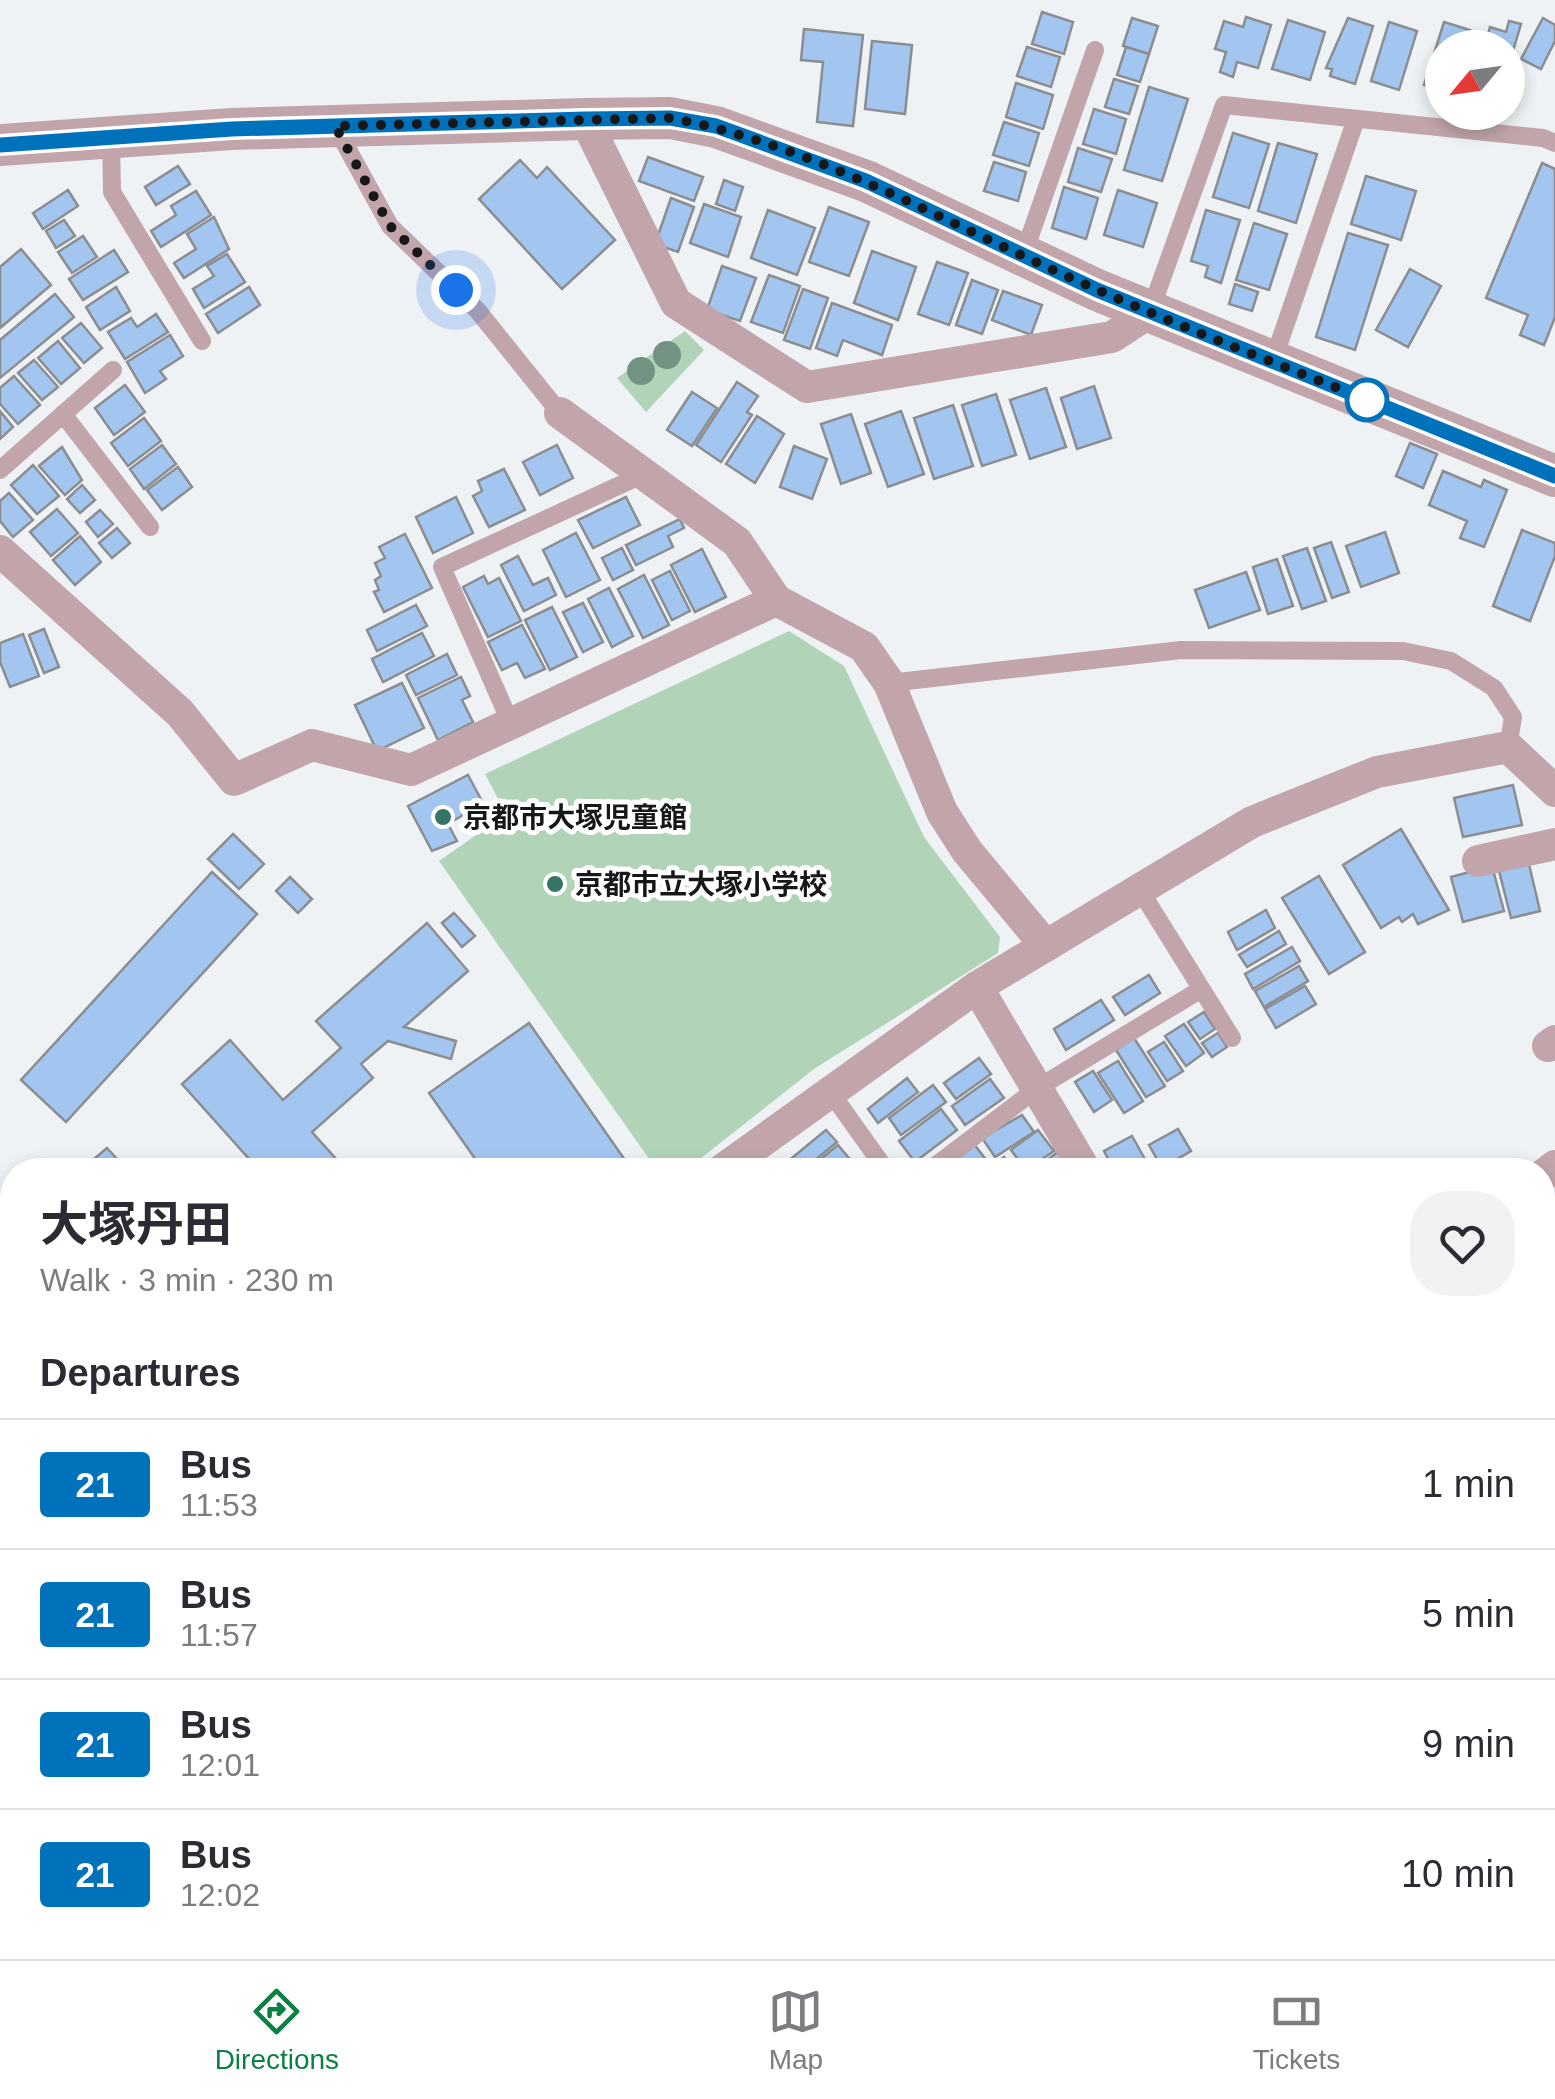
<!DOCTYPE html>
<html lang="en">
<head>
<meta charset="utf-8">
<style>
  body { margin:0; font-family:Arial,"Noto Sans JP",sans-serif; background:#f2f2f3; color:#2b2b33; height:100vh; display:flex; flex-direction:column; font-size:38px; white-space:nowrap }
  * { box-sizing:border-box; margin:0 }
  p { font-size:32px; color:#7c7c81 }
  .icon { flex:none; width:55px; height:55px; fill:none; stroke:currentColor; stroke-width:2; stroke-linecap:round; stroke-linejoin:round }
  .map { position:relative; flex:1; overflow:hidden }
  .sheet { position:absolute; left:0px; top:1158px; width:1555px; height:802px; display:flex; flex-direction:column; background:#fff; border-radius:40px 40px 0 0; box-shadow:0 5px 15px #0003 }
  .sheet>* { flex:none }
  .badge { padding:0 20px; border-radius:8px; font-size:35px; line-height:65px }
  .needle { width:65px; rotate:241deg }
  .fabs { position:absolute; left:1425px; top:30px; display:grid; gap:20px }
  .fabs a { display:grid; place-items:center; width:100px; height:100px; border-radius:50%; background:#fff; box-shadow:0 5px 15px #0003; font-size:50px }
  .you { position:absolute; width:50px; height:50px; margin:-25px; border:8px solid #fff; border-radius:50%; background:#1a73e8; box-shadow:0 0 0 15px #1a73e833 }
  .map>.badge { position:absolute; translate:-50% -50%; box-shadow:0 0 0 5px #fff }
  h2 { padding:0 40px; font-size:38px; line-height:90px }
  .round { display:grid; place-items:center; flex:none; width:105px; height:105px; border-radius:40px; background:#f2f2f3 }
  .overview { display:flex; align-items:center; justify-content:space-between; height:170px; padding:0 40px }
  h1 { font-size:48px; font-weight:700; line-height:75px }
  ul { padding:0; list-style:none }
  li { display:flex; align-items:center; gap:30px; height:130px; padding:0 40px; border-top:2px solid #e1e1e2 }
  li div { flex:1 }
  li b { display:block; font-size:38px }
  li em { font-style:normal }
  li .badge { min-width:110px; font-weight:700; text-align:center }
  .dock { display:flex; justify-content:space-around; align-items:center; height:140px; border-top:2px solid #e1e1e2; background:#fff; font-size:28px; color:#7c7c81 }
  .dock a { display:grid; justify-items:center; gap:5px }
  .dock .selected { color:#0b8043 }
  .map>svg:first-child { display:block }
  .green { fill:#b1d4b9 }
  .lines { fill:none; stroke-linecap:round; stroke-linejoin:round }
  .river { stroke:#97dfe5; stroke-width:68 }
  .building { fill:#a3c6f1; stroke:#8b8d90; stroke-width:2.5 }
  .service { stroke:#c1a5aa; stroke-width:18 }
  .minor { stroke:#c1a5aa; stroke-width:32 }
  .tertiary { stroke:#c1a5aa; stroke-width:42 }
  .tree { fill:#729282 }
  .line-casing { stroke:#fff; stroke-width:22 }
  .line { stroke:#0072bc; stroke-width:15 }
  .walk { stroke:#161718; stroke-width:10; stroke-dasharray:0 18 }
  .stop-dot { fill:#fff; stroke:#0072bc; stroke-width:5 }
  .poi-dot { fill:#367563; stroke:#fff; stroke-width:4 }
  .labels { text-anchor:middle; stroke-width:10; stroke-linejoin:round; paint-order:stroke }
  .poi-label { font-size:28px; font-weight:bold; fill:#161718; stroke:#fff; text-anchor:start }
</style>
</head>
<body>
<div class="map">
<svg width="1555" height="1959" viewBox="0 0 1555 1959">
  <rect width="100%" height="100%" fill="#eff2f5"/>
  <g class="green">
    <polygon points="685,331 704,350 646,412 617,378"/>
    <polygon points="789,631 844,666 924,837 1000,937 998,953 814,1069 686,1170 657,1170 439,861 506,814 485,774"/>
  </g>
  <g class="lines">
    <g class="river">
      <polyline points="0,1265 12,1278"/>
      <polyline points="532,1948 540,1959"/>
    </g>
  </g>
  <g class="building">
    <polygon points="1042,12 1073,22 1064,54 1032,44"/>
    <polygon points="1246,17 1271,25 1258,68 1237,62 1233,77 1220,72 1226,52 1215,49 1224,21 1243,27"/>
    <polygon points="1132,18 1158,26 1149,54 1123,46"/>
    <polygon points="1348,18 1373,26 1355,84 1330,76 1332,69 1326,68"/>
    <polygon points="1543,18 1555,25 1555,41 1541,69 1521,59"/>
    <polygon points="1288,20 1325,32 1310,80 1272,69"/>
    <polygon points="1509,21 1521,24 1508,68 1508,48 1484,48 1490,27 1506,32"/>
    <polygon points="1389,22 1417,31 1399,90 1371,81"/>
    <polygon points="1444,22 1470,30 1465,48 1442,48 1442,91 1424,85"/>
    <polygon points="804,29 863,35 853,126 817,122 823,62 801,60"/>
    <polygon points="872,41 912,45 905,114 865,109"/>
    <polygon points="1027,47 1060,57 1051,87 1017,76"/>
    <polygon points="1126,47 1149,54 1140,82 1117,75"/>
    <polygon points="1114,79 1138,86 1129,114 1105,107"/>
    <polygon points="1016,83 1053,95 1043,129 1006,117"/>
    <polygon points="1149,87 1188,99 1162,181 1124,170"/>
    <polygon points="1094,109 1126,119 1116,154 1083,144"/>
    <polygon points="1004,122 1039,133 1029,166 993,155"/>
    <polygon points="1233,133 1269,144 1249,208 1213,197"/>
    <polygon points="1278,143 1317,154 1296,223 1258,211"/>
    <polygon points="1078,148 1112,159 1101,192 1068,182"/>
    <polygon points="648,157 703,177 694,201 639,181"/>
    <polygon points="520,160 537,178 547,167 615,240 562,289 479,199"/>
    <polygon points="994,162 1026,172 1018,201 984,191"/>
    <polygon points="1542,163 1555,169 1555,317 1544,345 1520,335 1528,315 1486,298"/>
    <polygon points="178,166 190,184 156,205 145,187"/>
    <polygon points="1366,176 1416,191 1401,240 1351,224"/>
    <polygon points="724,180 743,187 735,211 716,204"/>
    <polygon points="1064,187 1098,198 1086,239 1052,228"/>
    <polygon points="68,190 78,206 43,229 33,213"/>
    <polygon points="1118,190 1157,203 1143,247 1104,235"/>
    <polygon points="196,191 211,215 161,247 151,231 176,215 171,206"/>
    <polygon points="671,198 694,207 678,252 655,244"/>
    <polygon points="704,204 741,217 728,257 690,243"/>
    <polygon points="829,207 869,222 849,276 809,262"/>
    <polygon points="768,210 815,228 797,275 751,258"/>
    <polygon points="1206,210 1240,220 1221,283 1205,277 1208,266 1191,261"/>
    <polygon points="214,217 229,249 184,278 174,263 196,249 187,234"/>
    <polygon points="64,220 75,236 56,248 46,231"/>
    <polygon points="1254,223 1287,234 1269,290 1236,280"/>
    <polygon points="1348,233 1388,245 1355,350 1316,337"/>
    <polygon points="83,236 97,257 72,273 58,252"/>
    <polygon points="21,249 51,285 0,328 0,267"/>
    <polygon points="114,250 128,272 83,300 69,279"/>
    <polygon points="872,251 916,267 898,320 854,303"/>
    <polygon points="227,254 245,282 204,308 193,289 214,276 207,266"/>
    <polygon points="937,262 968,273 949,325 918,314"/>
    <polygon points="722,266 756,278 740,321 707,310"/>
    <polygon points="1410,269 1441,286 1408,347 1376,330"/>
    <polygon points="769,275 800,286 783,333 751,322"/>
    <polygon points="972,280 998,290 982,334 956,325"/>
    <polygon points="1235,284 1258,292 1252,311 1229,304"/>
    <polygon points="116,287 130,311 100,330 86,307"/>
    <polygon points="249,287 260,305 218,333 206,314"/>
    <polygon points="803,289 828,298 810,349 784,340"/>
    <polygon points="1003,291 1042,305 1031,335 992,320"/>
    <polygon points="55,294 74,317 0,378 0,340"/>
    <polygon points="832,303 892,325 882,355 843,340 837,356 816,348"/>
    <polygon points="156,314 168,332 125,359 108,332 131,318 137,327"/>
    <polygon points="81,323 102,348 84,363 62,338"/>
    <polygon points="170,335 183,356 160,371 166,379 145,393 127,362"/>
    <polygon points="58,341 80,368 61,384 38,358"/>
    <polygon points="34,360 58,387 42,400 18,373"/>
    <polygon points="14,376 40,405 18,424 0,404 0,388"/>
    <polygon points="737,382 758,396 747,412 752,415 721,462 696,445"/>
    <polygon points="125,385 145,412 114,435 95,408"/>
    <polygon points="1094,386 1111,438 1077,449 1061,398"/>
    <polygon points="1046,388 1066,447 1030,459 1010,400"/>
    <polygon points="692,392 717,408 692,446 667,430"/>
    <polygon points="996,394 1016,455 982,466 962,405"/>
    <polygon points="953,405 973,466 934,479 914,418"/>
    <polygon points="0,411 13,427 0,439"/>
    <polygon points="901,411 924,474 888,487 865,424"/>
    <polygon points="851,414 871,473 841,484 821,424"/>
    <polygon points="757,416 784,434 755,483 726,464"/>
    <polygon points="144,418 161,441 128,466 111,443"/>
    <polygon points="1410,443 1437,454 1423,488 1396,476"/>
    <polygon points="162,445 176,464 144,489 130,469"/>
    <polygon points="557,445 573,478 540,495 523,462"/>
    <polygon points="794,446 827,459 812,499 780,487"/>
    <polygon points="62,447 82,480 65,495 39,466"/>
    <polygon points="33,465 59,496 37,514 11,485"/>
    <polygon points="178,467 192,487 162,510 147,490"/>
    <polygon points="504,469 525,510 489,527 473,496 482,491 478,481"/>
    <polygon points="1443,471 1481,487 1484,480 1507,490 1484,547 1460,538 1467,521 1429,505"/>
    <polygon points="82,485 95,500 80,513 67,499"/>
    <polygon points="9,493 33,520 13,537 0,521 0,501"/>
    <polygon points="456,497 473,533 433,553 416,517"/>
    <polygon points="626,497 640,525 593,548 578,520"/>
    <polygon points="57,509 78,533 51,556 30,532"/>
    <polygon points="100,510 113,524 98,537 86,522"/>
    <polygon points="680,519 684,528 668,536 673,547 636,565 626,545"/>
    <polygon points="117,528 130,543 112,558 99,543"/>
    <polygon points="1522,530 1555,543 1555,556 1530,621 1493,606"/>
    <polygon points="1385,532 1399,573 1361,587 1346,546"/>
    <polygon points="576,533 600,580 566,597 543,550"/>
    <polygon points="405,534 432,588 384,612 374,592 379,590 375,580 381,576 375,563 385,558 379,547"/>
    <polygon points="80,536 101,562 75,585 53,560"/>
    <polygon points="1331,542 1349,592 1332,598 1314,548"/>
    <polygon points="622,548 633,570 613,580 602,558"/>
    <polygon points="1307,548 1326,601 1302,609 1283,556"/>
    <polygon points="702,549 726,597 695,612 671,565"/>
    <polygon points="518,556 533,585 548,578 556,595 524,611 501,565"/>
    <polygon points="1277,559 1293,606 1268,614 1253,567"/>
    <polygon points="670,571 690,611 672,620 652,580"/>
    <polygon points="1246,572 1260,610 1209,628 1195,590"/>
    <polygon points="644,575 669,625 643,638 618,589"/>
    <polygon points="484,576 488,584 499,578 521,621 488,637 463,587"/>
    <polygon points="609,588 633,636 612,647 588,599"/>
    <polygon points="583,603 603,642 583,652 563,612"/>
    <polygon points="416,605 427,626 377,651 367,630"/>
    <polygon points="552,607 577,657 550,670 525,620"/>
    <polygon points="522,625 545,669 525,678 517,663 502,670 488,642"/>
    <polygon points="44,629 59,667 44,673 29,635"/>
    <polygon points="422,633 434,656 383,682 372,659"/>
    <polygon points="23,634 39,676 10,687 0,662 0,643"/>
    <polygon points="447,654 457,675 416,695 406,675"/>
    <polygon points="461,677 470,696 462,700 473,722 438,740 418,698"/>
    <polygon points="402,683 424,728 377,751 355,705"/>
    <polygon points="468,775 483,803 448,824 457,841 432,851 408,806"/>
    <polygon points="1513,785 1522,825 1463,837 1454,798"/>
    <polygon points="1401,829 1449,910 1418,924 1413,914 1402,922 1399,917 1381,928 1343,865"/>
    <polygon points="233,834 264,864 239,889 208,859"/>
    <polygon points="1528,860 1540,911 1511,918 1498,867"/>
    <polygon points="1492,866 1504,911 1463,922 1451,877"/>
    <polygon points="212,872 257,914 66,1122 21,1080"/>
    <polygon points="1319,876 1365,952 1329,974 1282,898"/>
    <polygon points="290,877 312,899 298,913 276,891"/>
    <polygon points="1266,910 1275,928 1237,950 1228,932"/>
    <polygon points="454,913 475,936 462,947 442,923"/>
    <polygon points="427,923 468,971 404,1027 456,1041 451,1059 388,1041 361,1064 373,1078 312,1132 346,1170 259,1170 182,1084 230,1040 283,1100 341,1048 316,1021"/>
    <polygon points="1279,931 1286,944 1247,967 1239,955"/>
    <polygon points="1292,947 1300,961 1253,989 1245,974"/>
    <polygon points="1299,966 1308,981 1264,1007 1255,991"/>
    <polygon points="1149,975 1160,993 1125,1015 1113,997"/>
    <polygon points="1305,986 1316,1004 1276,1028 1265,1009"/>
    <polygon points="1101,1000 1114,1020 1066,1050 1054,1029"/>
    <polygon points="1204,1012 1215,1029 1200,1039 1188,1022"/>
    <polygon points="529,1023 632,1170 483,1170 429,1093"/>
    <polygon points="1184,1024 1204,1053 1186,1066 1165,1036"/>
    <polygon points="1218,1033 1227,1047 1212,1057 1202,1043"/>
    <polygon points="1134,1038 1165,1086 1146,1097 1116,1050"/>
    <polygon points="1164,1042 1183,1071 1167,1081 1148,1052"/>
    <polygon points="979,1058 991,1074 956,1099 944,1083"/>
    <polygon points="1118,1061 1143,1101 1124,1113 1098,1073"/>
    <polygon points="1093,1071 1112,1100 1094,1112 1075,1082"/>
    <polygon points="907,1078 918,1092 878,1123 868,1109"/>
    <polygon points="990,1079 1004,1098 965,1125 952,1106"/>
    <polygon points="933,1085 946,1102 901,1135 889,1118"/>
    <polygon points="941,1109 957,1130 915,1162 899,1141"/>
    <polygon points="1022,1115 1034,1132 995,1157 982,1138"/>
    <polygon points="1178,1129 1191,1151 1162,1168 1149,1145"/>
    <polygon points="826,1130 837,1142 803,1170 793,1170 787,1162"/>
    <polygon points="1038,1130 1054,1151 1026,1170 1011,1150"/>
    <polygon points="1132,1136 1151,1170 1114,1170 1104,1151"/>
    <polygon points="974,1144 990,1165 983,1170 939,1170"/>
    <polygon points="838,1145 853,1163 844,1170 807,1170"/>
    <polygon points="107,1148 127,1170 81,1170"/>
    <polygon points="1059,1151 1073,1170 1034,1170"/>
    <polygon points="1004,1157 1013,1170 987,1170"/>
    <polygon points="0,1352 12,1374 12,1387 0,1395"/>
    <polygon points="1542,1474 1553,1490 1544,1495 1550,1504 1542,1509"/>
    <polygon points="1555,1586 1555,1617 1542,1598"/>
    <polygon points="1542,1607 1555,1626 1555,1637 1543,1645"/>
    <polygon points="1551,1644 1555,1650 1555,1688 1542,1668 1542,1649"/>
    <polygon points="12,1668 12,1721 0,1728 0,1675"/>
    <polygon points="1542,1672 1555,1692 1555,1717 1546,1723"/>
    <polygon points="12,1724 12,1754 0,1732"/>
    <polygon points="1548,1734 1555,1756 1543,1763 1542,1737"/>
    <polygon points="0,1835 12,1853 12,1941 0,1923"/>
    <polygon points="1548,1847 1551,1851 1555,1849 1555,1868 1542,1875 1542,1850"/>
    <polygon points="1555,1871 1555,1892 1542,1899 1542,1878"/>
    <polygon points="1555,1894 1555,1920 1543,1901"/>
    <polygon points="17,1948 80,1948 88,1959 26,1959"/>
    <polygon points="135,1948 173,1948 157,1959 144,1959"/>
    <polygon points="178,1948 194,1948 202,1959 170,1959"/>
    <polygon points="206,1948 237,1948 220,1959 214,1959"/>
    <polygon points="238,1948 246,1948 252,1957 221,1959"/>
    <polygon points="335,1948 366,1948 347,1959 326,1959 323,1954"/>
    <polygon points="384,1948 391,1959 350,1959 369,1948"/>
    <polygon points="388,1948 418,1948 395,1959"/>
    <polygon points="629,1948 695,1948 673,1959 635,1959"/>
    <polygon points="826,1948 895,1948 902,1959 832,1959"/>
    <polygon points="1338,1948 1352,1948 1357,1959 1322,1959 1320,1956"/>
    <polygon points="1361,1948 1398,1948 1374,1959 1367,1959"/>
    <polygon points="1409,1948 1422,1948 1428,1959 1407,1959 1403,1950"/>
  </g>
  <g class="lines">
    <g class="service">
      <polyline points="335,126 390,226 478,311 560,413"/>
      <polyline points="111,138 112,192 202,341"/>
      <polyline points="1023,256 1095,50"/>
      <polyline points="1150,312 1224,105 1543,138 1555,143"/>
      <polyline points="1273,361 1356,119"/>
      <polyline points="63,414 150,527"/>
      <polyline points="0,470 113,370"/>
      <polyline points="889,683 1181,650 1403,651 1451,661 1494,688 1513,717 1508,747"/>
      <polyline points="511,724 442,567 644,474"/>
      <polyline points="1140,890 1232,1038"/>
      <polyline points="829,1090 886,1170"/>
      <polyline points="930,1170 1039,1087 1200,990"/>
      <polyline points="964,1948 970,1959"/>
      <polyline points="1295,1948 1298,1959"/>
      <polyline points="1089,1959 1093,1948"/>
      <polyline points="1465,1959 1472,1948"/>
    </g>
    <g class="minor">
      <polyline points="585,119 676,303 807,387 1112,337 1150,312"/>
      <polyline points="560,413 737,542 776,600 864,647 889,683 942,812 967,851 1046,946"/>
      <polyline points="0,551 180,713 234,780 312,745 411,770 776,600"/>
      <polyline points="1478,861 1555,844"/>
      <polyline points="977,987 1085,1170"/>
      <polyline points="1548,1046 1555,1041"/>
      <polyline points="722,1170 977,987 1252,822 1377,772 1508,747 1555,791"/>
      <polyline points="1542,1176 1555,1166"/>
      <polyline points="0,1471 12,1492"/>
      <polyline points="1542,1553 1555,1546"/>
      <polyline points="1542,1789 1555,1782"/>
      <polyline points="0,1804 12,1825"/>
      <polyline points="102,1948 110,1959"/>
      <polyline points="280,1948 283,1959"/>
      <polyline points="1526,1948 1533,1959"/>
    </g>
    <polyline class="tertiary" points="0,145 232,129 585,119 670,118 716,127 866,181 1097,290 1555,476"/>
  </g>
  <g class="tree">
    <circle cx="667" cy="355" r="14"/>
    <circle cx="641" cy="371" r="14"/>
  </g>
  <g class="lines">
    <defs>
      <polyline id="line" points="0,145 232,129 585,119 670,118 716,126 866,181 1097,290 1555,476"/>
    </defs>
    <use href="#line" class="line-casing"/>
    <use href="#line" class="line"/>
    <path class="walk" d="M456,290l-66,-64 -55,-100 335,-8c134,25 256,94 379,150 108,50 219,92 329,136l-11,-4"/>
  </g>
  <circle class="stop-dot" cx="1367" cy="400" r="20"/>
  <g class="poi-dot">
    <circle cx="443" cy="817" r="10"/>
    <circle cx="555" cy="884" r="10"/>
  </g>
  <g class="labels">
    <g class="poi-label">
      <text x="463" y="827">京都市大塚児童館</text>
      <text x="575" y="894">京都市立大塚小学校</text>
    </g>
  </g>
</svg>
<div class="fabs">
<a><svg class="needle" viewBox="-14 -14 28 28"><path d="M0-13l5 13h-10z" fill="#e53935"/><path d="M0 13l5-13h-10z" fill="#7c7c81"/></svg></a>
</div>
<div class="you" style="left:456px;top:290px"></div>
<section class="sheet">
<div class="overview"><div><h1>大塚丹田</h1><p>Walk · 3 min · 230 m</p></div><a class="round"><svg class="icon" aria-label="heart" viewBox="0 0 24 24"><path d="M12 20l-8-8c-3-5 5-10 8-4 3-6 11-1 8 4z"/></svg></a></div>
<h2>Departures</h2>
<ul>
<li><span class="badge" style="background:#0072bc;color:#fff">21</span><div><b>Bus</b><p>11:53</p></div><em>1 min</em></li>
<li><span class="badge" style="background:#0072bc;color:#fff">21</span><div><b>Bus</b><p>11:57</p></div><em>5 min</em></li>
<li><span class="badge" style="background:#0072bc;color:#fff">21</span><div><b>Bus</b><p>12:01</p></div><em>9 min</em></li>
<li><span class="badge" style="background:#0072bc;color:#fff">21</span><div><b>Bus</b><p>12:02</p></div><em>10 min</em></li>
</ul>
</section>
</div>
<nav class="dock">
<a class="selected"><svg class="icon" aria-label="directions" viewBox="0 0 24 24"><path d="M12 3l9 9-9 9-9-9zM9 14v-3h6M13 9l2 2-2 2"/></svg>Directions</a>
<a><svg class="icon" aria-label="map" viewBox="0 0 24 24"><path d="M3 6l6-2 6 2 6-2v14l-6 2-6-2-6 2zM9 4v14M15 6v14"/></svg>Map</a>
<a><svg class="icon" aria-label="tickets" viewBox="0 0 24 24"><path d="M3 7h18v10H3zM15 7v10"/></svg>Tickets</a>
</nav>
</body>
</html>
